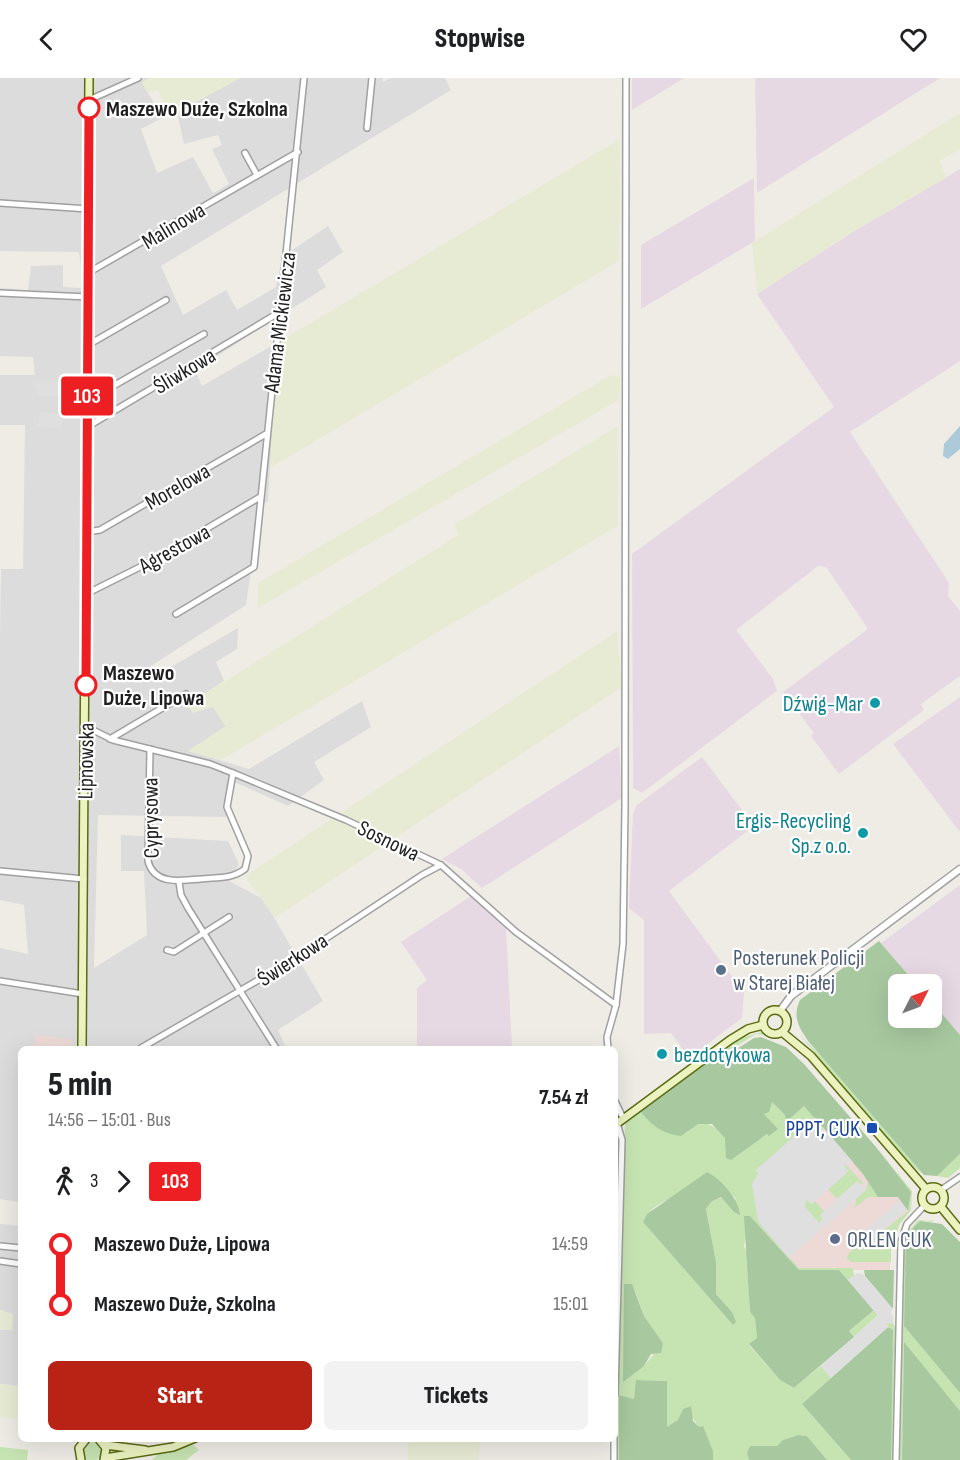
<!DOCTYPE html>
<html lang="en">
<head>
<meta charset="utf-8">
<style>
  body { margin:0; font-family:"Sofia Sans Condensed",sans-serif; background:#f2f2f2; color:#202124; height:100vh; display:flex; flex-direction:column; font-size:22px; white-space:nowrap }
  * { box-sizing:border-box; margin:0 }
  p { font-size:20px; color:#757577 }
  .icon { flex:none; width:33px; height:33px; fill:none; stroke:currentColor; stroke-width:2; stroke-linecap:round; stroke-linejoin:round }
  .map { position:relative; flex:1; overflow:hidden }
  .sheet { position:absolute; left:18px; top:968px; width:600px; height:396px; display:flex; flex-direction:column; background:#fff; border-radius:9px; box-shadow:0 6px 24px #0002 }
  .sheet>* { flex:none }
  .badge { padding:0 12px; border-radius:4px; font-size:21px; line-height:39px }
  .needle { width:39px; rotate:48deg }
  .fabs { position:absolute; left:888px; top:896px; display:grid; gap:12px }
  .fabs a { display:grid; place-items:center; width:54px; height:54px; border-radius:9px; background:#fff; box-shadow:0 6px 24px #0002; font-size:30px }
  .map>.badge { position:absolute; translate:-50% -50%; box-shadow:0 0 0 3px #fff }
  .legs { display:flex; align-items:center; gap:9px; height:66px; padding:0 30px; font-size:20px }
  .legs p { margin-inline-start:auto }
  .headline { display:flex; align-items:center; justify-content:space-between; height:102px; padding:0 30px }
  h1 { font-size:33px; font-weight:800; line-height:45px }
  .action { display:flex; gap:12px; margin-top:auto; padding:12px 30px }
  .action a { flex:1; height:69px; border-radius:9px; background:#b82316; color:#fff; font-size:24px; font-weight:800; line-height:69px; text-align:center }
  .action a+a { background:#f2f2f2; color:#202124 }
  ul { padding:0 30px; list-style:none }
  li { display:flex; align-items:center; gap:21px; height:60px; font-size:22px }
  li i { display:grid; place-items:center; width:9px; height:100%; margin:0 8px; background:currentColor }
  li i::after { content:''; width:15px; height:15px; margin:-8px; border:4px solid; border-radius:50%; background:#fff }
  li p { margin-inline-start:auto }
  li:first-child i { background:linear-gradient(#0000 50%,currentColor 0) }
  li:last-child i { background:linear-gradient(currentColor 50%,#0000 0) }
  header { display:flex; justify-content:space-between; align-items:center; height:78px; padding:0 30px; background:#fff; font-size:27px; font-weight:800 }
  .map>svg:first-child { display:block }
  .residential { fill:#dddcdc }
  .commercial { fill:#eddad7 }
  .industrial { fill:#e7d9e3 }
  .farmland { fill:#e8ebd4 }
  .grass { fill:#c6e3b2; fill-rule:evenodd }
  .forest { fill:#a8c9a0 }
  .parking { fill:#dfdfdf }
  .water { fill:#accad7 }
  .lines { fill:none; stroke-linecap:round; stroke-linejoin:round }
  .minor-casing { stroke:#a0a0a0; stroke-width:8 }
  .tertiary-casing { stroke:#a0a0a0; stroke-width:9 }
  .secondary-casing { stroke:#5a6b11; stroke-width:10 }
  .minor { stroke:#fff; stroke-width:5 }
  .tertiary { stroke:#fff; stroke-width:6 }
  .secondary { stroke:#ecf3c0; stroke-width:7 }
  .line-1-casing { stroke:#fff; stroke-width:14 }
  .line-1 { stroke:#ee1f23; stroke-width:9 }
  .stop-1-dot { fill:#fff; stroke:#ee1f23; stroke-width:3 }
  .culture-dot { fill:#0f9aa8; stroke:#fff; stroke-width:2 }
  .service-dot { fill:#5c6f8a; stroke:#fff; stroke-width:2 }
  .transit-dot { fill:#1a4fb4; stroke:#fff; stroke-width:2 }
  .labels { text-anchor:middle; stroke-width:4.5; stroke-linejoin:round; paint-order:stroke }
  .stop-label { font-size:22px; font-weight:bold; fill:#1f1f1f; stroke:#fff; text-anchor:start }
  .street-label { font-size:22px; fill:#1f1f1f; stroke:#fff }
  .culture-label { font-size:22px; fill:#0d838f; stroke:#fff; text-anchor:end }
  .service-label { font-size:22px; fill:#4e5e75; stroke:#fff; text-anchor:start }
  .transit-label { font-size:22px; fill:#164399; stroke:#fff; text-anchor:end }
</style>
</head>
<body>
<header><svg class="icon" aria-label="back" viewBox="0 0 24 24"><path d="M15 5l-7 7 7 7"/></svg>Stopwise<svg class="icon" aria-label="heart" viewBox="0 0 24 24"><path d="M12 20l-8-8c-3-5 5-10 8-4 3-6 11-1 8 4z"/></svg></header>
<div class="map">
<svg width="960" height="1382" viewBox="0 0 960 1382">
  <rect width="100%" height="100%" fill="#efece6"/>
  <g class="residential">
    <polygon points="0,0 149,0 142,4 162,40 141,51 157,95 193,79 213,115 229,106 212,71 222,67 218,57 184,66 177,34 240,0 383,0 383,4 390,0 445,0 451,12 161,188 183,237 226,212 237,232 276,209 282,179 328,148 343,174 317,192 326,209 195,292 202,308 282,262 275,310 268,423 260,428 246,527 140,595 145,604 238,550 237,571 216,584 224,603 187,627 213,629 226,649 189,673 249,691 362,623 371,649 314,684 324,702 288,728 230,702 226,739 98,737 94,890 147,857 144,793 121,793 121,757 228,763 239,786 229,803 263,821 323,923 278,952 286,970 21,970 21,1147 18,1124 0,1121 0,870 28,876 24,827 0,822 0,557 1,491 23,491 25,347 0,347 0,297 35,297 33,279 0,278 0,210 28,212 31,188 63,187 63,209 84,210 79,174 0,173"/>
    <polygon points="0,1146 21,1148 21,1308 0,1306 0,1252 12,1252 13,1236 0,1232"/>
  </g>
  <g class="commercial">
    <polygon points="36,956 72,962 71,970 33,970"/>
    <polygon points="823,1012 909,1132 892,1147 890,1192 799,1192 755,1142 744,1079"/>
  </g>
  <g class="industrial">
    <polygon points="632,0 684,0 632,32"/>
    <polygon points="755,0 940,0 757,115"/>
    <polygon points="960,91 960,283 850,354 949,505 948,518 960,533 960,598 921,626 924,632 839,696 811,658 814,655 783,614 868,551 826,489 818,488 736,552 773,601 777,613 642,715 633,710 632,476 834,329 757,216 854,153"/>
    <polygon points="754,100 755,163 641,231 641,167"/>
    <polygon points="960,619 960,754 893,666"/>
    <polygon points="619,668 622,720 482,810 461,791 442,781"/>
    <polygon points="702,679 754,748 669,813 744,915 742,940 689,980 671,955 644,956 644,842 629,830 633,736 637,727"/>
    <polygon points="960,807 960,957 932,924 932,906 916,906 881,865"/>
    <polygon points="471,818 506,850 512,970 417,970 417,910 427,902 401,864"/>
  </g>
  <g class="farmland">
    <polygon points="149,0 240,0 177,34 168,32 158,12 147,14 142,4"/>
    <polygon points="960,35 960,71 940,83 946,100 854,153 757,216 752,165"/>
    <polygon points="620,61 619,183 270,390 275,310 282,262"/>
    <polygon points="611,297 620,299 619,322 258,530 258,505"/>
    <polygon points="618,348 618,448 221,682 188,673 226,648 213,629 193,635 187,627 458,457 455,446"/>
    <polygon points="617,553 622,609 275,840 245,798"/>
    <polygon points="0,1232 13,1236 12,1252 0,1252"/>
    <polygon points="0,1306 21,1308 21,1341 0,1339"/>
    <polygon points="408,1361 480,1361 479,1382 408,1382"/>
  </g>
  <g class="grass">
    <polygon points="761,954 785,960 756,956 730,972 725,971 744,959"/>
    <polygon points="799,956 831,988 924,1097 904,1081"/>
    <path d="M772,1024l13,13 1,6 18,-15 11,12 -59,52 3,4 1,50 39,44h54l1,8 -6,4 -9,-10h-40l-49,-54 -6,30 3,6 3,60 5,6 2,20 -8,7 31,35 14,8 27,-22 10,12 -29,26 49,56h-24l-20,-24c-12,-1 -21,1 -30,10l-27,1 -3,6 2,7h-36l-10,-33 -4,1 -8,-13 -24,12v-46l-30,-1 -3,19 -15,-4v65h-3l9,-336 15,-13c13,15 26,25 46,22 18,-25 40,5 58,16l33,-21 -13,-14zM723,1108l13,13 -8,5 -6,-7 -11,5 -5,7 10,53v32l16,18 1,13 -90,-103c13,-28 53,-30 80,-36zM635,1212l9,26 19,27 -19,23z"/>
    <polygon points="876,1069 912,1113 911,1132 899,1147 896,1160 892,1163 872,1162 908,1133 911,1114"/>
    <polygon points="960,1076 960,1090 948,1100 937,1098"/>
    <polygon points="846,1087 863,1105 861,1107 857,1103 837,1121 828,1111 848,1093 844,1088"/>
    <polygon points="868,1103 878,1119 868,1119 855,1130 856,1121 866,1112"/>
    <polygon points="806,1121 811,1126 815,1123 824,1133 820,1137 823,1141 819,1145 816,1141 784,1160 814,1140 803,1126"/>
    <polygon points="932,1141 933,1144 920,1143 908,1155 904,1248 960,1315 960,1333 904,1265 902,1382 899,1382 904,1168 908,1154 918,1142 932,1143"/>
    <polygon points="868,1166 891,1167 891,1184 852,1184 847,1181 848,1176 856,1169 860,1173"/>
    <polygon points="874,1232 878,1237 854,1259 849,1253"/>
    <polygon points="888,1244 893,1245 896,1252 894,1382 891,1382 890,1250 886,1246"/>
    <circle cx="92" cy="1373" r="10"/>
    <polygon points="192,1366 199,1372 186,1382 152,1382 159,1375"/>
    <polygon points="0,1369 28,1372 27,1382 0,1382"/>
  </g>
  <g class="forest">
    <path d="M879,863l37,43h-18v33h34v-15l28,33v119l-23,22 -13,-1 -115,-133c-10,-14 -17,-25 -9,-42z"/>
    <path d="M761,959l25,10 18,17 72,83 35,45 -3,19 -10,-14h-20l-15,-23 -59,-68 -18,16 -1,-7 -13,-13 -3,10 -5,2 14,15 -9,7 -2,-2 -36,26 -5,-2 -1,-20 -13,-14h-14l-17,12c-18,-2 -29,-10 -41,-25l82,-59 7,2 25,-16z"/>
    <path d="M707,1094c14,7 32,27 33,43l-6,-3 -13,-15 -10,5 -5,7 10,53v32l16,18 4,10 -3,3 -90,-103 4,-8z"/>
    <polygon points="744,1138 750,1138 799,1192 839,1192 874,1232 849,1253 854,1259 794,1310 780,1302 749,1266 757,1260 755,1240 750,1234"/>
    <polygon points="920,1143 942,1146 960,1164 960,1315 904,1248 906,1164 908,1155"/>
    <polygon points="864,1192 894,1192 893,1231 865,1198"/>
    <polygon points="624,1206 632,1206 644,1238 663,1265 661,1275 651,1276 644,1288 623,1304"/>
    <polygon points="888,1249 893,1252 891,1382 851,1382 802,1326"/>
    <polygon points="904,1264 960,1333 960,1382 902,1382"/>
    <polygon points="636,1302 667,1303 667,1349 678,1342 683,1331 691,1328 693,1343 699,1349 703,1348 713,1373 713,1382 619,1382 619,1317 634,1321"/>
    <polygon points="798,1357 807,1358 827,1382 749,1382 747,1375 750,1368 777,1368 783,1362"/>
  </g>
  <g class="parking">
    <polygon points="33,304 68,304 68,314 64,319 40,318"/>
    <polygon points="41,334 65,336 60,350 37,348"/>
    <polygon points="815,1040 853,1084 844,1088 849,1093 812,1126 806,1121 805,1129 819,1145 823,1141 820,1137 857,1103 866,1112 789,1180 758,1143 752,1106 758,1096 756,1092"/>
    <polygon points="899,1123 907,1131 860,1173 856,1169 854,1171 849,1166"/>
    <polygon points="857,1195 863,1196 893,1231 890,1234 893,1238 893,1245 886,1246 888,1249 831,1300 821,1288 878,1238 848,1202"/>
  </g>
  <polygon class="water" points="960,348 960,371 948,381 943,378 944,366"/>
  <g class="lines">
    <defs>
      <g id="minor">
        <polyline points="89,22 138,0"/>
        <polyline points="367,50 372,0"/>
        <polyline points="245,75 257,97"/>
        <polyline points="0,125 88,131"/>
        <polyline points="88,193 93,192 298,74"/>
        <polyline points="0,215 88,219"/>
        <polyline points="88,267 166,222"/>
        <polyline points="87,323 204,256"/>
        <polyline points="87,349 280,234"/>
        <polyline points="86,454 100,452 266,356"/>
        <polyline points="86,516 152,483 260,419"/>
        <polyline points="176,536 254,489 304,0"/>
        <polyline points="85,648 113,662 210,686 233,695 346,742 441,787 516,854 616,927"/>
        <polyline points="110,661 186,616"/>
        <path d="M150,671l-2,112c6,24 32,20 52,18 17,-2 30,1 45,-10l3,-13 -21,-49 6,-34"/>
        <polyline points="0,793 84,801"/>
        <polyline points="179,804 181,817 188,830 276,970"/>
        <polyline points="167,872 174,874 229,839"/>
        <polyline points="0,903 83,916"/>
        <polyline points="141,970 298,879 422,797 441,787"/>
        <polyline points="608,970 607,959 616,927 623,866 625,730 626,0"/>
        <polyline points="615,1023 623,1040"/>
        <polyline points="941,1112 960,1099"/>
        <polyline points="0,1168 21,1170"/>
        <polyline points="0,1183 21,1186"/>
        <polyline points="615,1316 622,1062 617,1045"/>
        <polyline points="614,1382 614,1360"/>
        <polyline points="896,1382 901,1164 907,1146 924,1128"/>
      </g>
      <polyline id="tertiary" points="780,933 791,918 960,791"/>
      <g id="secondary">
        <circle cx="775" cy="944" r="12"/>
        <polyline points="782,954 811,978 926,1111"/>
        <polyline points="82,970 89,0"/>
        <polyline points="615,1047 730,962 748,951 763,947"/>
        <circle cx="933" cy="1120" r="11"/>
        <polyline points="941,1129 960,1152"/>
        <polyline points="98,1360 106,1370 104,1382"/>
        <polyline points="105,1367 145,1372"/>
        <polyline points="105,1380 173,1369 195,1360"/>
        <polyline points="81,1382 79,1370 87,1360"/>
      </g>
    </defs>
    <use href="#minor" class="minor-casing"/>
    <use href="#tertiary" class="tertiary-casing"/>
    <use href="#secondary" class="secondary-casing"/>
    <use href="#minor" class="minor"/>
    <use href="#tertiary" class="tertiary"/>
    <use href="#secondary" class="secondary"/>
  </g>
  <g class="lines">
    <defs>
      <polyline id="line-1" points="86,607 89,30"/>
    </defs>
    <use href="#line-1" class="line-1-casing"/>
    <use href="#line-1" class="line-1"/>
  </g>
  <g class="stop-1-dot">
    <circle cx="89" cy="30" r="10"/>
    <circle cx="86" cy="607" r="10"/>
  </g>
  <g class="culture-dot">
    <circle cx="875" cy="625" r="6"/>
    <circle cx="863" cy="755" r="6"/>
    <circle cx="662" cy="976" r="6"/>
  </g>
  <g class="service-dot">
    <circle cx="721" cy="892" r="6"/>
    <circle cx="835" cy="1161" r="6"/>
  </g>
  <rect class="transit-dot" x="866" y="1044" width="12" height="12" rx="3"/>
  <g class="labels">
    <g class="stop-label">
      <text x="106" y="38">Maszewo Duże, Szkolna</text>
      <text x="103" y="602">Maszewo<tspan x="103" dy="25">Duże, Lipowa</tspan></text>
    </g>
    <g class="street-label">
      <text transform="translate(173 147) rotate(-31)" y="8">Malinowa</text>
      <text transform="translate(279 244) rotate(-83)" y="8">Adama Mickiewicza</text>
      <text transform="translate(184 292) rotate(-31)" y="8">Śliwkowa</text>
      <text transform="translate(177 408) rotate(-30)" y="8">Morelowa</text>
      <text transform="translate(174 470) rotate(-29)" y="8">Agrestowa</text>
      <text transform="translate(85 683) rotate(-89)" y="8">Lipnowska</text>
      <text transform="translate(150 740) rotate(-91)" y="8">Cyprysowa</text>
      <text transform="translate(389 762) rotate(26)" y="8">Sosnowa</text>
      <text transform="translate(292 881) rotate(-33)" y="8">Świerkowa</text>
    </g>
    <g class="culture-label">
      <text x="863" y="633">Dźwig-Mar</text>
      <text x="851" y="750">Ergis-Recycling<tspan x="851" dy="25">Sp.z o.o.</tspan></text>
      <text x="674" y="984" text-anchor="start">bezdotykowa</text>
    </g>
    <g class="service-label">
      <text x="733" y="887">Posterunek Policji<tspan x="733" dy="25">w Starej Białej</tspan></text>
      <text x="847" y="1169">ORLEN CUK</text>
    </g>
    <g class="transit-label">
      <text x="860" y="1058">PPPT, CUK</text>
    </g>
  </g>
</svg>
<div class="fabs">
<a><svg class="needle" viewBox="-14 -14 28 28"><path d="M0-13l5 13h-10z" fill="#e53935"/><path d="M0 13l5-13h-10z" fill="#757577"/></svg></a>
</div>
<b class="badge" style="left:87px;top:318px;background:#ee1f23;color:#fff">103</b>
<section class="sheet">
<div class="headline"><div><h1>5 min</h1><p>14:56 – 15:01 · Bus</p></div><b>7.54 zł</b></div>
<div class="legs"><svg class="icon" aria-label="walk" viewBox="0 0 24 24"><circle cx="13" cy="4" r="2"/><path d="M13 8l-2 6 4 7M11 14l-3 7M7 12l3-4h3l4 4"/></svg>3<svg class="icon" aria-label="forward" viewBox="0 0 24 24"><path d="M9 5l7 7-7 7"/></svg><b class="badge" style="background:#ee1f23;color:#fff">103</b></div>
<ul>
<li><i style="color:#ee1f23"></i><b>Maszewo Duże, Lipowa</b><p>14:59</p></li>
<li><i style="color:#ee1f23"></i><b>Maszewo Duże, Szkolna</b><p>15:01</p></li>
</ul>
<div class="action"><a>Start</a><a>Tickets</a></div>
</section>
</div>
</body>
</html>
